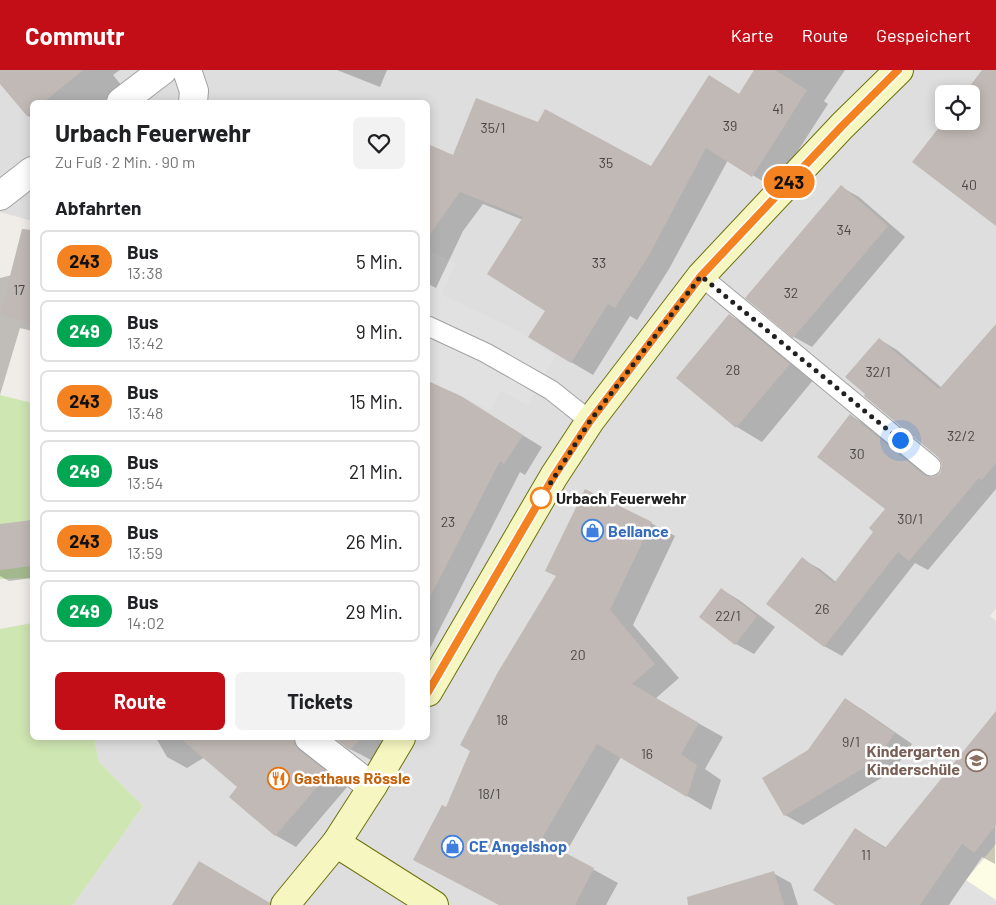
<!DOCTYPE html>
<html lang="de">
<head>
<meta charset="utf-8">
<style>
  body { margin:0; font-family:Barlow,sans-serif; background:#f2f2f2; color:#202124; height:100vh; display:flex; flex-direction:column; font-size:19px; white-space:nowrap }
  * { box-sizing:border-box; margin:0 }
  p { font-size:16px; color:#757577 }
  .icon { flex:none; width:28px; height:28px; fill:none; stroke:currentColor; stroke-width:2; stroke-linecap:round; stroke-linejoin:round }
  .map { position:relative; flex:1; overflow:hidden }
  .panel { position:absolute; left:30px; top:30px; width:400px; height:640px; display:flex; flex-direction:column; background:#fff; border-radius:8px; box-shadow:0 2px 12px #0003 }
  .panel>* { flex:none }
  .badge { padding:0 10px; border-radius:16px; font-size:18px; line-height:32px }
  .buttons { position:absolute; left:935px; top:15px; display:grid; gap:10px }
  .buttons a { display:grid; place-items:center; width:45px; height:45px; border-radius:8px; background:#fff; box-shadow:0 2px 12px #0003; font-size:25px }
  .you { position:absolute; width:25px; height:25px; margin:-12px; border:4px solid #fff; border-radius:50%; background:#1a73e8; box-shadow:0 0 0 8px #1a73e833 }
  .map>.badge { position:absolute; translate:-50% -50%; box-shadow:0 0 0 2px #fff }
  h2 { padding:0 25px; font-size:19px; line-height:45px }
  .round { display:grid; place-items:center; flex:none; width:52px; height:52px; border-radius:8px; background:#f2f2f2 }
  .summary { display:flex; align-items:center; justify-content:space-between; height:85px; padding:0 25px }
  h1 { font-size:24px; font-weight:700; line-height:38px }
  .primary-button { display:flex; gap:10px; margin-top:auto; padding:10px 25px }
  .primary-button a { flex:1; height:58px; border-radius:8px; background:#c30e17; color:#fff; font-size:20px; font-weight:700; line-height:58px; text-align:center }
  .primary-button a+a { background:#f2f2f2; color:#202124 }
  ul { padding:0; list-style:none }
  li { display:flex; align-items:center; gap:15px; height:62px; margin:0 10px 8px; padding:0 15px; border:2px solid #e0e0e0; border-radius:8px }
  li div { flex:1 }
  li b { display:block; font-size:19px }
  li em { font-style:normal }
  li .badge { min-width:55px; font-weight:700; text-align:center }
  header { display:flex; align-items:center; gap:30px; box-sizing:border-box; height:70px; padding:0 25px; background:#c30e17; color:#fff }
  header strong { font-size:24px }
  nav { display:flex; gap:28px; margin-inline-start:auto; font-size:18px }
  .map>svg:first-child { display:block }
  .residential { fill:#dfdede; fill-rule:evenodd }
  .education { fill:#fdfce4 }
  .grass { fill:#cee6b2 }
  .parking { fill:#e1e1e1 }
  .shadow { fill:#0003 }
  .building { fill:#c1b9b5 }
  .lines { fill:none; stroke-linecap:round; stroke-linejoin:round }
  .lane-casing { stroke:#a2a2a2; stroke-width:21 }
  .street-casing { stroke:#a2a2a2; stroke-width:30 }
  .secondary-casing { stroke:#6c720d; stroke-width:30 }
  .lane { stroke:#fff; stroke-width:19 }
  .street { stroke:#fff; stroke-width:28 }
  .secondary { stroke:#f6f6c1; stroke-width:28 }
  .line-casing { stroke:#fff; stroke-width:11 }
  .line { stroke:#f58220; stroke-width:8 }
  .walk { stroke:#212121; stroke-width:5; stroke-dasharray:0 9 }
  .stop-dot { fill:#fff; stroke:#f58220; stroke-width:2.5 }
  .labels { text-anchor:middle; stroke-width:5; stroke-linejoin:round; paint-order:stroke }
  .number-label { font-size:14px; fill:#494746 }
  .stop-label { font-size:16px; font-weight:bold; fill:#212121; stroke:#fff; text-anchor:start }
  .shop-label { font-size:16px; font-weight:bold; fill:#366cbe; stroke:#fff; text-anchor:start }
  .education-label { font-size:16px; font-weight:bold; fill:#785e54; stroke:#fff; text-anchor:end }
  .food-label { font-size:16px; font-weight:bold; fill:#c56008; stroke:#fff; text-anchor:start }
</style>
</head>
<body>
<header>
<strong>Commutr</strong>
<nav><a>Karte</a><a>Route</a><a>Gespeichert</a></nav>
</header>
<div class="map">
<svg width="996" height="835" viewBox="0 0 996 835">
  <rect width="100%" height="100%" fill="#f0ede8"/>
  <path class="residential" d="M0,0h996v539l-6,7 6,5v223l-30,36 -17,25h-876l70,-99 -44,-44 -5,-24h334v-636h-396v119l-32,-9zM944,24h27v27h-27z"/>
  <polygon class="education" points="996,774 996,835 949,835 966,810"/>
  <g class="grass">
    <polygon points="0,325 32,333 32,508 0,509"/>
    <polygon points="32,553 32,668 94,668 99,692 143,736 73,835 0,835 0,559"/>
  </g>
  <g class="parking">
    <polygon points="428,180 456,193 441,224 516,260 555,286 528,335 501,321 490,340 428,311"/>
    <polygon points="966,810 996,830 996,835 949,835"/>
  </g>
  <g class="shadow">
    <polygon points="0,0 120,0 113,5 122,16 103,32 32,32 32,48 28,46 0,12"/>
    <polygon points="337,0 387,0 380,17"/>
    <polygon points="755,0 845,0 824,31 828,34 774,118 728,90 669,199 637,250 630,246 593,305 571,292 547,240 523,150 483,134 463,161 436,218 428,214 428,76 454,87 651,98 740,25"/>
    <polygon points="841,117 859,127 905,167 812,277 794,267"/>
    <polygon points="32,152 32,261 20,258 0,325 0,208 12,205 21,194"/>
    <polygon points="729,245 755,260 814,309 762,372 737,357"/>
    <polygon points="996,255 996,419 928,500 915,493 842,586 824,576 802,489 820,499 836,512 875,461 887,438 850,345 868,356 932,408 941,404 943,392 879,269 897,280 942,318"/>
    <polygon points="428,312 460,327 542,377 525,405 520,402 428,582"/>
    <polygon points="32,451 32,508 9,511 0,506 0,455"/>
    <polygon points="651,453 675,466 633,555 679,608 655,629 723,667 705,699 721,710 711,740 621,687 565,784 618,813 606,835 500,835 447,739"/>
    <polygon points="721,519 739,530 775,557 754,584 736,574 700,547"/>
    <polygon points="845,629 863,640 912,674 893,701 803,755 785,745 808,681"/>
    <polygon points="996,643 995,794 982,787 949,835 837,835 855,759 887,778"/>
    <polygon points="156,668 320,668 348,716 296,777 275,765 239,716 205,687 187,698 167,687"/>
    <polygon points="336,668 393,668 378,689 374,687 371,690 350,679"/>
    <polygon points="773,803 791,813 798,835 710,835"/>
  </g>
  <g class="building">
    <polygon points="0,0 83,0 44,32 32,32 32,42 27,46 0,14"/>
    <polygon points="754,0 775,0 807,20 752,107 706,78 648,187 615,238 608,234 571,293 528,267 545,241 487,204 523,147 460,122 428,167 428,74 453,85 476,28 538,52 545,39 651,96 709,5 739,24"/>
    <polygon points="982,0 996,0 996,156 912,92 944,51 971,51 971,24 964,24"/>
    <polygon points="841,115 888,156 793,268 745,228"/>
    <polygon points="22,159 32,160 32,254 0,245"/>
    <polygon points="729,244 790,294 736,358 676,308"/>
    <polygon points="996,254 996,393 982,410 979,408 909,491 898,482 824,577 766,534 802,487 834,513 873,462 869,458 885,439 817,387 850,344 924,405 930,407 935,406 940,403 942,397 941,392 938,387 864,326 865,324 845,307 879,268 939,319"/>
    <polygon points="428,311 461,326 523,365 504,394 500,391 428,531"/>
    <polygon points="585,419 652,452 610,540 655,594 632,614 699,653 681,684 697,695 687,727 597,674 541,770 594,798 575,835 499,835 413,790 442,735 446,737 470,681 460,675 498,602 556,506 545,501"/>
    <polygon points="32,450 32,496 0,500 0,454"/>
    <polygon points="721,518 757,546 735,575 699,547"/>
    <polygon points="845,628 895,663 875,691 784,746 762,708 808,680"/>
    <polygon points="996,641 996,755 974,783 962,774 920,835 835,835 813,820 855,758 885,778"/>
    <polygon points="180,668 294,668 295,674 299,680 329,703 275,766 229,727 237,717"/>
    <polygon points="334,668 361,668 350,680"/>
    <polygon points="199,791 270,833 270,835 172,835"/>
    <polygon points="774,801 784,835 688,835 687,827"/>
  </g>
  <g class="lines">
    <defs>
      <g id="lane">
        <polyline points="701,206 931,396"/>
        <polyline points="428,256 486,283 551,320 590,351"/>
      </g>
      <g id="street">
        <polyline points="187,0 194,21 193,32"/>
        <polyline points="121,32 163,0"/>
        <polyline points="0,126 32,101"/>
        <polyline points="309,668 372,717"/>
      </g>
      <g id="secondary">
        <polyline points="428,622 554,406 590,351 701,206 842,56 899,0"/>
        <polyline points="336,773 434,835"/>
        <polyline points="285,835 336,773 372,717 401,668"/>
      </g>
    </defs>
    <use href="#lane" class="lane-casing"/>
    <use href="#street" class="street-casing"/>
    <use href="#secondary" class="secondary-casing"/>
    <use href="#lane" class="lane"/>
    <use href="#street" class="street"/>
    <use href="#secondary" class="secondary"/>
  </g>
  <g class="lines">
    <defs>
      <polyline id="line" points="428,622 554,406 590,351 701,206 842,56 898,0"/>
    </defs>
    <use href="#line" class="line-casing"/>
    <use href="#line" class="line"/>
    <polyline class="walk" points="541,428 590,351 701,206 900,370"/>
  </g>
  <defs>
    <symbol id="shop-ring" viewBox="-11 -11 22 22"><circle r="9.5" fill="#fff" stroke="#3f7fe0" stroke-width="1.5"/><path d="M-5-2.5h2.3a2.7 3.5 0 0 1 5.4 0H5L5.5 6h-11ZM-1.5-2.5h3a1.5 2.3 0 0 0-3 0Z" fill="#3f7fe0"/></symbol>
    <symbol id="school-ring" viewBox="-11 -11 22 22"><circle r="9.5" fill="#fff" stroke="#8d6e63" stroke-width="1.5"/><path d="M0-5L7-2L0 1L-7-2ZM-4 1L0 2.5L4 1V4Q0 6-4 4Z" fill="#8d6e63"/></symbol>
    <symbol id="restaurant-ring" viewBox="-11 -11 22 22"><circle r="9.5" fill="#fff" stroke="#e8710a" stroke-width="1.5"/><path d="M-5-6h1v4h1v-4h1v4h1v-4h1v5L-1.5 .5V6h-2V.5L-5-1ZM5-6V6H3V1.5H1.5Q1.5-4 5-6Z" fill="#e8710a"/></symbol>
  </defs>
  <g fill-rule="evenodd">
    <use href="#shop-ring" x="580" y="448" width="25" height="25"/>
    <use href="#school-ring" x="964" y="678" width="25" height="25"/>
    <use href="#restaurant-ring" x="266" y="696" width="25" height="25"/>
    <use href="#shop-ring" x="440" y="764" width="25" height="25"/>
  </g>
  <circle class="stop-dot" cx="541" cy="428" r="10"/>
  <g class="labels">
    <g class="number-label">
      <text x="778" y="44">41</text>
      <text x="730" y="61">39</text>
      <text x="493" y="63">35/1</text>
      <text x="606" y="98">35</text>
      <text x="969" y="120">40</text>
      <text x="844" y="165">34</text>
      <text x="599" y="198">33</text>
      <text x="19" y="225">17</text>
      <text x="791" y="228">32</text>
      <text x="733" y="305">28</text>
      <text x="878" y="307">32/1</text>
      <text x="961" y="371">32/2</text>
      <text x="857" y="389">30</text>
      <text x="910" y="454">30/1</text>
      <text x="448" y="457">23</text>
      <text x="822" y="544">26</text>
      <text x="728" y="551">22/1</text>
      <text x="578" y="590">20</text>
      <text x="502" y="655">18</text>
      <text x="851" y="677">9/1</text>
      <text x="647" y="689">16</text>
      <text x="489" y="729">18/1</text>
      <text x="866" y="790">11</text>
    </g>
    <g class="stop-label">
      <text x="556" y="434">Urbach Feuerwehr</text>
    </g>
    <g class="shop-label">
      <text x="608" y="467">Bellance</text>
      <text x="469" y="782">CE Angelshop</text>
    </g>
    <g class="education-label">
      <text x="960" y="687">Kindergarten<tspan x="960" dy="18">Kinderschüle</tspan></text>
    </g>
    <g class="food-label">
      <text x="294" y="714">Gasthaus Rössle</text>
    </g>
  </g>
</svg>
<div class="buttons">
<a><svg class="icon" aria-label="locate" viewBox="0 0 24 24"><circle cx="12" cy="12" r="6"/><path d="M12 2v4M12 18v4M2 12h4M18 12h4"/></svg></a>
</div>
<div class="you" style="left:900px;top:370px"></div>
<b class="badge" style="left:789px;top:112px;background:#f58220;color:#111">243</b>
<section class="panel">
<div class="summary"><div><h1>Urbach Feuerwehr</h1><p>Zu Fuß · 2 Min. · 90 m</p></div><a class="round"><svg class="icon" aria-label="heart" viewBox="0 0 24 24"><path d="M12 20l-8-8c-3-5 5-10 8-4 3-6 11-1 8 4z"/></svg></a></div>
<h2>Abfahrten</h2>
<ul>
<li><span class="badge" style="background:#f58220;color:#111">243</span><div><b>Bus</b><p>13:38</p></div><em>5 Min.</em></li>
<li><span class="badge" style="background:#00a651;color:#fff">249</span><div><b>Bus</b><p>13:42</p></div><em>9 Min.</em></li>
<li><span class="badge" style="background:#f58220;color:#111">243</span><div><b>Bus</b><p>13:48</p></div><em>15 Min.</em></li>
<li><span class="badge" style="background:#00a651;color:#fff">249</span><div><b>Bus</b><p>13:54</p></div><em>21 Min.</em></li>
<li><span class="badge" style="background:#f58220;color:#111">243</span><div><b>Bus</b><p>13:59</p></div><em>26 Min.</em></li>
<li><span class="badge" style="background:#00a651;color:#fff">249</span><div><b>Bus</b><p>14:02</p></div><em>29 Min.</em></li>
</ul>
<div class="primary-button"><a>Route</a><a>Tickets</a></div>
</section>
</div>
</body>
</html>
